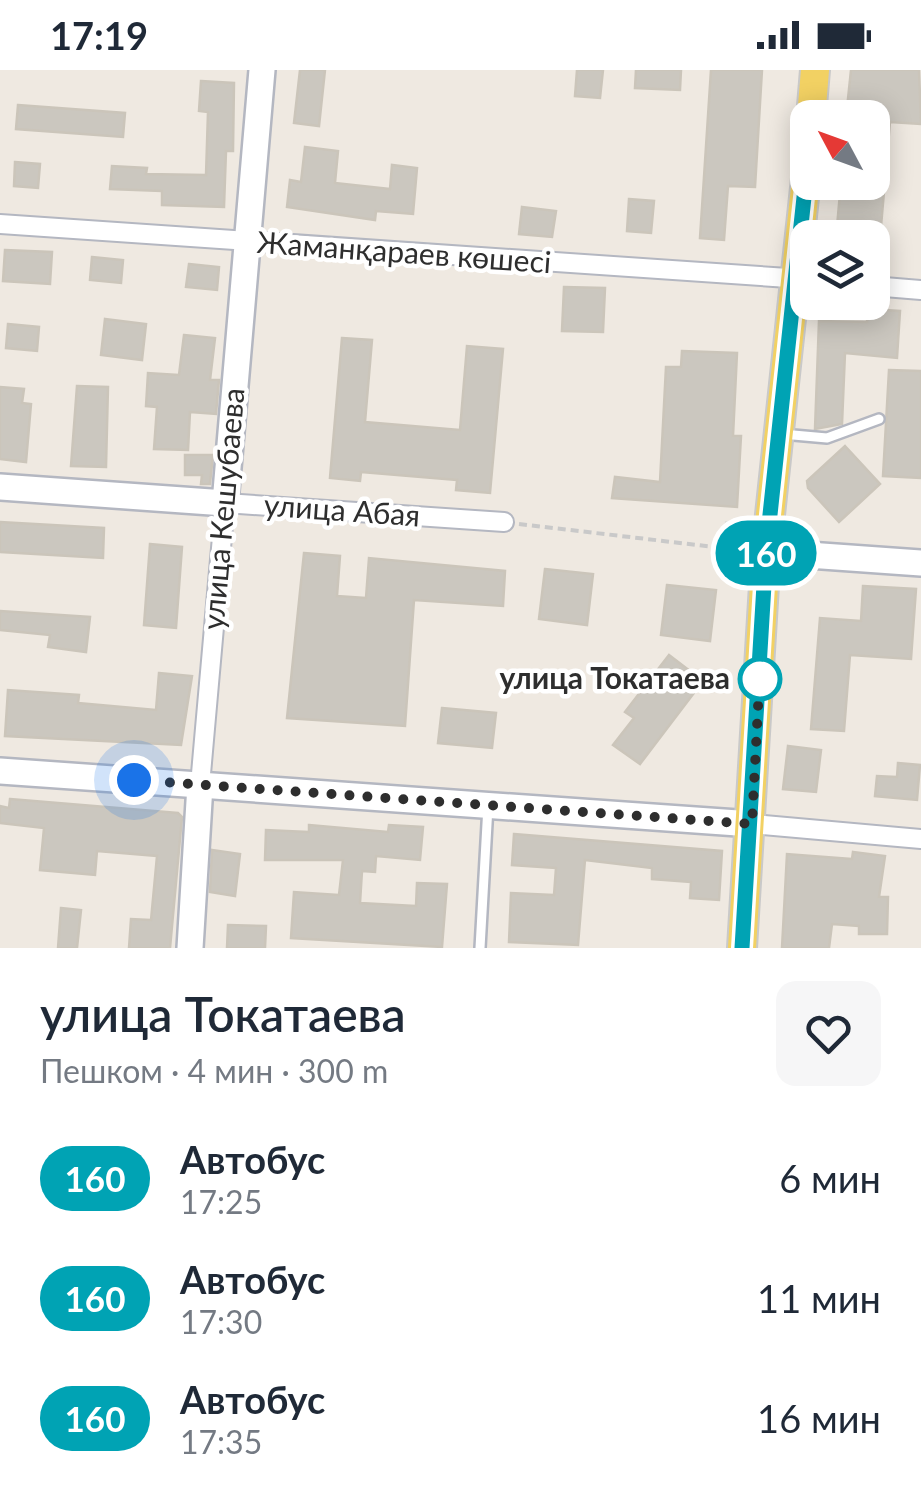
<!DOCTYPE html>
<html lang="ru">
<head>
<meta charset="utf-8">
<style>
  body { margin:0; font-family:Lato,sans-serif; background:#f6f6f7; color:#1f2937; height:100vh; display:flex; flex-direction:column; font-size:38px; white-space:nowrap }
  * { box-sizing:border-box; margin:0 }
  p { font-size:32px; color:#747a83 }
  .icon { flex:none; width:55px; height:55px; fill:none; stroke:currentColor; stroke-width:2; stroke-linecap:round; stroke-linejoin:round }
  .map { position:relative; height:878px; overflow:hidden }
  .sheet { display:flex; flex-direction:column; background:#fff; flex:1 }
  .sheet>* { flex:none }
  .badge { padding:0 20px; border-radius:32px; font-size:35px; line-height:65px }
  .needle { width:65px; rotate:311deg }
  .fabs { position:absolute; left:790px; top:30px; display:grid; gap:20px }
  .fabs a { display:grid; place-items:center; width:100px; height:100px; border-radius:20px; background:#fff; box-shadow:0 5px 25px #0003; font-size:50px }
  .you { position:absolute; width:50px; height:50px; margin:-25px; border:8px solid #fff; border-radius:50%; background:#1a73e8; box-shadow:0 0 0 15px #1a73e833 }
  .map>.badge { position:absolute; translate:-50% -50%; box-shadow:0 0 0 5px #fff }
  .round { display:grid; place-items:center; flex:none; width:105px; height:105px; border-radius:20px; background:#f6f6f7 }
  .summary { display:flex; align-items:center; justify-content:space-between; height:170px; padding:0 40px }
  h1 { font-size:48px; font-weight:600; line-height:75px }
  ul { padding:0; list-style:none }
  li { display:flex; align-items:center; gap:30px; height:120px; padding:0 40px }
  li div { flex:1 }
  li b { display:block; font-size:38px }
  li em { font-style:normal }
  li .badge { min-width:110px; font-weight:700; text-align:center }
  .status { display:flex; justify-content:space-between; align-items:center; height:70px; padding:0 50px; background:#fff; direction:ltr }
  .status svg { height:28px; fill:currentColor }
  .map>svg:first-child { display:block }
  .plaza { fill:#dfdcd8 }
  .building { fill:#cbc7bf; stroke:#cbc5ba; stroke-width:2.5 }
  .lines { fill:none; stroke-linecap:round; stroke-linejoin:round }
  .lane-casing { stroke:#b4b7c1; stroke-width:14 }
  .street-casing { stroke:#b4b7c1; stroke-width:22 }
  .secondary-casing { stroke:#b4b7c1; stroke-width:30 }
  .primary-casing { stroke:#c9c9c9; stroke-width:32 }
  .path { stroke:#c9c9c9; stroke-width:4; stroke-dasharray:8 5; stroke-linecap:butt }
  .lane { stroke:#fff; stroke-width:9 }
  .street { stroke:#fff; stroke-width:18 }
  .secondary { stroke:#fff; stroke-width:25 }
  .primary { stroke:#f2d163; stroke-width:28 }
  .line-casing { stroke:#fff; stroke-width:22 }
  .line { stroke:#00a3b4; stroke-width:15 }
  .walk { stroke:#2e2e2e; stroke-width:10; stroke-dasharray:0 18 }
  .stop-dot { fill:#fff; stroke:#00a3b4; stroke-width:5 }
  .labels { text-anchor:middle; stroke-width:9; stroke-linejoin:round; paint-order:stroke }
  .street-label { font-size:30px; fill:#2e2e2e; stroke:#fff }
  .stop-label { font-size:30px; font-weight:bold; fill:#2e2e2e; stroke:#fff; text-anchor:end }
</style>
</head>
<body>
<div class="status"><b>17:19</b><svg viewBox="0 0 49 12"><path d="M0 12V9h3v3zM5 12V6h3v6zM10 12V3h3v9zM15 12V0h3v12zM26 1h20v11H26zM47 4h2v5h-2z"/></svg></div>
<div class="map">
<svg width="921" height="878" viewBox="0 0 921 878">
  <rect width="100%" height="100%" fill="#efe9e1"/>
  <polygon class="plaza" points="725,451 760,454 756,507 721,504"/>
  <g class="building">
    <polygon points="300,0 325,0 319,56 294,53"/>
    <polygon points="577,0 603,0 600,28 575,26"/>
    <polygon points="636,0 681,0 680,20 635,18"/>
    <polygon points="711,0 762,0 755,117 728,116 724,170 700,168"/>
    <polygon points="851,0 919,0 921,54 890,52 880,168 836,168 841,112 872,112 872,48 846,48"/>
    <polygon points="201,11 234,13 233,81 226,81 224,137 162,135 162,121 110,119 112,96 147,98 146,104 206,105 208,42 199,41"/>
    <polygon points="18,35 125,43 123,67 16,59"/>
    <polygon points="305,77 338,81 335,113 390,119 392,95 417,98 413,144 376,141 375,150 287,137 290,110 301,112"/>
    <polygon points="15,92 40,94 38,118 14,116"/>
    <polygon points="629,129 654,131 651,163 627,161"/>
    <polygon points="522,137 556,141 552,167 519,164"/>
    <polygon points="5,180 52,182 50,214 3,211"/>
    <polygon points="92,187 123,190 121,213 90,210"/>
    <polygon points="189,194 219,197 217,220 186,217"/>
    <polygon points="564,217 605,218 603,262 562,261"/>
    <polygon points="868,239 900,241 897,288 845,283 842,354 815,359 819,251 867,252"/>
    <polygon points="105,249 146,254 142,290 101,285"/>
    <polygon points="8,254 39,257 37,281 6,278"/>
    <polygon points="184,265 215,268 210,310 219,310 216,344 190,342 188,380 154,379 157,337 146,336 148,303 179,305"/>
    <polygon points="342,268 372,270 365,352 460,360 467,276 503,279 490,423 456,420 457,410 361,402 360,411 330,408"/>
    <polygon points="682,281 737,283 733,366 741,366 737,437 612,428 615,407 660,412 666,297 681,297"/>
    <polygon points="889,300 921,301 921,408 883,406"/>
    <polygon points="77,316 108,317 106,397 71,396"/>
    <polygon points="0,317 24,319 22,333 31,334 26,392 0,389"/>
    <polygon points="845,376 880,414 839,452 808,418 807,411"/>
    <polygon points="185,385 213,385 210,414 201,414 202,405 185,405"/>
    <polygon points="0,452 104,458 103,488 0,482"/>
    <polygon points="150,474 182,477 176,558 144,555"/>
    <polygon points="304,483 340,486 337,526 366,528 369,488 505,501 503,536 414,530 405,656 287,648"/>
    <polygon points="545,499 593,504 587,555 539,549"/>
    <polygon points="667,515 716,520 710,571 661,565"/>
    <polygon points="863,516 916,519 911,589 850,585 844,661 811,659 820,548 861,551"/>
    <polygon points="0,541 90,547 86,582 48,577 50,565 0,560"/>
    <polygon points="669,585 703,611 640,694 613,675 634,648 625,642"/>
    <polygon points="159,603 192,606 181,675 5,666 8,620 79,625 78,633 156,640"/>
    <polygon points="442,638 496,643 492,678 438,673"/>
    <polygon points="788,676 821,680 816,722 783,719"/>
    <polygon points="898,693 920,695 917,730 875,726 877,706 897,707"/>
    <polygon points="10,729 178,743 182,747 170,878 129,878 131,849 151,850 157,786 97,781 95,805 40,800 44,758 0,753 0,736 9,738"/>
    <polygon points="309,755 388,762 389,755 423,757 420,790 376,786 375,802 362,801 360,833 416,836 417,813 447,814 442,877 291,868 294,822 339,825 343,790 265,790 266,760 309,762"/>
    <polygon points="514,764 722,781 719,830 690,828 691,812 652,809 652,798 585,790 578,875 509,872 511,823 554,825 556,798 512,795"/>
    <polygon points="212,780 240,784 235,826 210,822"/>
    <polygon points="853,782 885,786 879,827 888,827 887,864 859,864 859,856 832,854 829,878 782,878 787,784 852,789"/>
    <polygon points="61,838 81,840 77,878 58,878"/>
    <polygon points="228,855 266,856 265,878 227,878"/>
  </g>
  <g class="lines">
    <defs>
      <g id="lane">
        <polyline points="782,364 827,368 879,349"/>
        <polyline points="480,878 488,736"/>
      </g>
      <g id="street">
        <polyline points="0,154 803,209"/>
        <polyline points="872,216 921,220"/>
        <polyline points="200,715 225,433 504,452"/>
        <polyline points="752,754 921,769"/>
      </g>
      <g id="secondary">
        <polyline points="0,417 225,433 262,0"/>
        <polyline points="766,482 921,493"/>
        <polyline points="0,701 752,754"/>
        <polyline points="190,878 200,715"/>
      </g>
      <g id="primary">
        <polyline points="811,48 815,0"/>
        <polyline points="742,878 766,482 808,90"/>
      </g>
    </defs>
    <use href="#lane" class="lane-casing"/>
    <use href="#street" class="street-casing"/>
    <use href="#secondary" class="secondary-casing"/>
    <use href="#primary" class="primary-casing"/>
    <polyline class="path" points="519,454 723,478"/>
    <use href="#lane" class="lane"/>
    <use href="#street" class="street"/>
    <use href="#secondary" class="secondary"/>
    <use href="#primary" class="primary"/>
  </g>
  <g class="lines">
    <defs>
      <polyline id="line" points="742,878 766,482 808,90"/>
    </defs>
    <use href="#line" class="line-casing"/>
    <use href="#line" class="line"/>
    <polyline class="walk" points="134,710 752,754 760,598 760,609"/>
  </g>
  <circle class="stop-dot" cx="760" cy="609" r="20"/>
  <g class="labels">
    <g class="street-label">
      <text transform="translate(404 183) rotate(4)" y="10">Жаманқараев көшесі</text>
      <text transform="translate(224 439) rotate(-85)" y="10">улица Кешубаева</text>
      <text transform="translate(342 441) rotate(4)" y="10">улица Абая</text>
    </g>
    <g class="stop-label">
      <text x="730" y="619">улица Токатаева</text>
    </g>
  </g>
</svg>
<div class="fabs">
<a><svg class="needle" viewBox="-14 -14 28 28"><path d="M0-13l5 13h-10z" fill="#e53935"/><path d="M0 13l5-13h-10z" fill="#747a83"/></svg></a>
<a><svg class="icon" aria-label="layers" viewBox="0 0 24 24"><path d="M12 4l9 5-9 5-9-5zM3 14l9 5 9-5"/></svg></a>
</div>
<div class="you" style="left:134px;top:710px"></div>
<b class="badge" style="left:766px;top:483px;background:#00a3b4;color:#fff">160</b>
</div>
<section class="sheet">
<div class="summary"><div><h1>улица Токатаева</h1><p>Пешком · 4 мин · 300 m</p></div><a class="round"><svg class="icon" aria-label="heart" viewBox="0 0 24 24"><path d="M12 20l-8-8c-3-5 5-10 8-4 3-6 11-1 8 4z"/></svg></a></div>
<ul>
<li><span class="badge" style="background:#00a3b4;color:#fff">160</span><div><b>Автобус</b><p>17:25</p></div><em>6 мин</em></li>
<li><span class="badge" style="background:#00a3b4;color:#fff">160</span><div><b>Автобус</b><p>17:30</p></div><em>11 мин</em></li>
<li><span class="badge" style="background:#00a3b4;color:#fff">160</span><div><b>Автобус</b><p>17:35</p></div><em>16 мин</em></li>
</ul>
</section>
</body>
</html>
